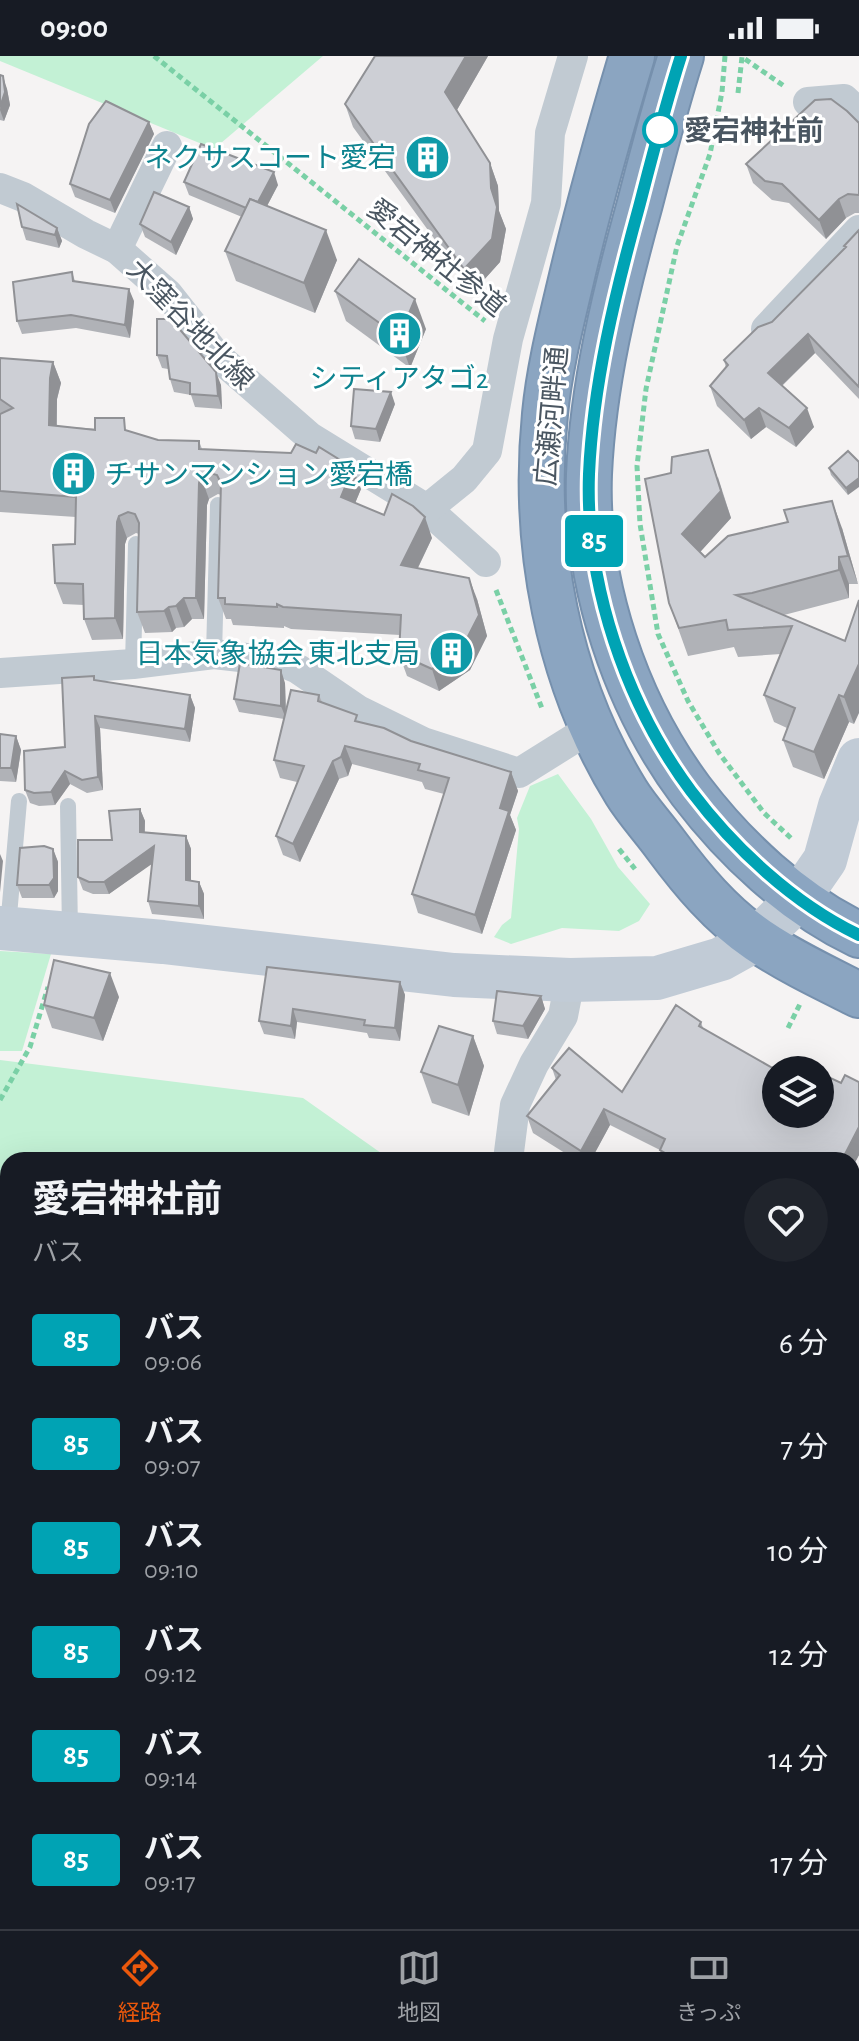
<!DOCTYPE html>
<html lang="ja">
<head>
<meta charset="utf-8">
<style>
  body { margin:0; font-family:"Alegreya Sans","Noto Sans JP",sans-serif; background:#20242c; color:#f1f3f6; height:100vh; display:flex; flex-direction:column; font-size:30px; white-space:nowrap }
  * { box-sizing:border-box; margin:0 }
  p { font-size:26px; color:#9ea1a6 }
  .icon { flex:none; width:44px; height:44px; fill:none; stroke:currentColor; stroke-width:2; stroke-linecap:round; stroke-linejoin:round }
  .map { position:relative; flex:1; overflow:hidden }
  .panel { position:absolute; left:0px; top:1096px; width:860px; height:778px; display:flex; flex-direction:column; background:#171b24; border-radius:24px 24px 0 0; box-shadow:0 8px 32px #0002 }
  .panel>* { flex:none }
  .badge { padding:0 16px; border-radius:6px; font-size:28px; line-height:52px }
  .fabs { position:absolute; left:762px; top:1000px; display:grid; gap:16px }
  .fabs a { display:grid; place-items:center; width:72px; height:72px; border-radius:50%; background:#171b24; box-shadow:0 8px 32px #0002; font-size:40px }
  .map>.badge { position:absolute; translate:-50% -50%; box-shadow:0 0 0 4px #fff }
  .round { display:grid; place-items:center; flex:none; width:84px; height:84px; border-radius:42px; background:#20242c }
  .summary { display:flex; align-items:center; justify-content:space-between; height:136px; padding:0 32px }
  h1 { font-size:38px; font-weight:700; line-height:60px }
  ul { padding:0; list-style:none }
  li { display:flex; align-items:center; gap:24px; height:104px; padding:0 32px }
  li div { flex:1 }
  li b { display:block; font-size:30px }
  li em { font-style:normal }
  li .badge { min-width:88px; font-weight:700; text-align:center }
  .status { display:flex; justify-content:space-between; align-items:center; height:56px; padding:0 40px; background:#171b24; direction:ltr }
  .status svg { height:22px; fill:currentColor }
  .tab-bar { display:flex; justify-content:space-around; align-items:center; height:112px; border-top:2px solid #363941; background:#171b24; font-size:22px; color:#9ea1a6 }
  .tab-bar a { display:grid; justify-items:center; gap:4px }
  .tab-bar .active { color:#ea580c }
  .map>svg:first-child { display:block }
  .education { fill:#e6e4e5 }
  .green { fill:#c3f1d5 }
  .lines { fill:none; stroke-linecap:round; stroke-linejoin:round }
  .highway-casing { stroke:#7690ad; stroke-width:48 }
  .path { stroke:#7ad0a6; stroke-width:5; stroke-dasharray:6 4; stroke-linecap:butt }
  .lane { stroke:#c1cad2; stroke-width:16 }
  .street { stroke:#c1cad2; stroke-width:30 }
  .secondary { stroke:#c1cbd6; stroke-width:44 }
  .highway { stroke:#8ba5c1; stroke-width:44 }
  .wall { fill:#b0b2b7 }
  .shaded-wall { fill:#909195 }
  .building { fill:#cdcfd5; stroke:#909195; stroke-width:2 }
  .line-casing { stroke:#fff; stroke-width:18 }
  .line { stroke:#00a3b4; stroke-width:12 }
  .stop-dot { fill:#fff; stroke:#00a3b4; stroke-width:4 }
  .labels { text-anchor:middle; stroke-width:6; stroke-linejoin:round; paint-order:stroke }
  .stop-label { font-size:28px; font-weight:bold; fill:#4a5661; stroke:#fff; text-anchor:start }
  .culture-label { font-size:28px; fill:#0d838f; stroke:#fff; text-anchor:end }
  .street-label { font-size:28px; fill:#4a5661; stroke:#fff }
</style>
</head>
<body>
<div class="status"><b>09:00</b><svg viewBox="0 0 49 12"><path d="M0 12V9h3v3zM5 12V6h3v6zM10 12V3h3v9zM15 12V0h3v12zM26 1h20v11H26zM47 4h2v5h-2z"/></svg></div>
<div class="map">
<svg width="859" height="1873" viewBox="0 0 859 1873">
  <rect width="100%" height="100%" fill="#f5f3f3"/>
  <polygon class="education" points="859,1174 859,1231 852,1229 852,1188"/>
  <g class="green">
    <polygon points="0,0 323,0 214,93 0,5"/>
    <polygon points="558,718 591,763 618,811 650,848 639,865 619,875 562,872 511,888 494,881 502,869 511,862 519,773 517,762 530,730"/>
    <polygon points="0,895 51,898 22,995 0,995"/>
    <polygon points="0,1004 303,1042 381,1097 402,1104 8,1104 8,1866 852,1866 852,1447 859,1446 859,1873 0,1873"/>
  </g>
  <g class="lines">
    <defs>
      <g id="highway">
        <path d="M632,0c-23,77 -45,155 -63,233 -10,42 -20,83 -24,125 -13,130 12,266 81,378 11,18 27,35 40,53 26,35 55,70 92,95 31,21 67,38 101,55"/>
        <path d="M681,0c-16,50 -29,101 -42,151 -24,87 -46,177 -50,267 -4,110 37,230 102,317 44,58 102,112 168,144"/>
      </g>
    </defs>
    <use href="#highway" class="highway-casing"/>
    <g class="path">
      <polyline points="154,0 485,265"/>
      <polyline points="725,0 722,36 710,98 677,190 646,333 637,410 640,468 658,578 688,645 719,697 764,757 793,784"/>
      <polyline points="738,37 742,1 784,30"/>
      <polyline points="496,534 543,655"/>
      <polyline points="619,793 635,813"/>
      <polyline points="788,972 800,948"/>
      <polyline points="0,1044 30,991 48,931"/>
      <polyline points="408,1866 410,1873"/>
    </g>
    <g class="lane">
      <polyline points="214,598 218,449"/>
      <polyline points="133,608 136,488"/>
      <polyline points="68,750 70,876"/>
      <polyline points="8,871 19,745"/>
    </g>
    <g class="street">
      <polyline points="808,46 844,43 859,57"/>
      <polyline points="0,132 23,141 86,178 117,193 168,238 217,300 310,381 427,453 486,506"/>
      <polyline points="117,193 167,90"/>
      <polyline points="766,273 859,174"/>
      <polyline points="427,453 464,423 487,395 508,283 546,147 550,77 573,0"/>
      <polyline points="0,617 133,608 214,598 281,606 298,613 358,654 423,686 519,717 591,672"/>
      <polyline points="508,1104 515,1049 534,1008 563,960 570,924"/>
      <polyline points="852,1466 859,1467"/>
    </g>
    <polyline class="secondary" points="0,872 163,886 454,919 570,924 657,922 721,903 757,883 798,843 825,804 840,750 859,704"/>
    <use href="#highway" class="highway"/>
  </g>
  <g class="wall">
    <polygon points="375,0 488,0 457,54 490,107 498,130 499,155 506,173 500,206 473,236 353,71 345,48"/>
    <polygon points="0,19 7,33 10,49 4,65 0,64"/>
    <polygon points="149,66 154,78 115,157 75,141 70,128"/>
    <polygon points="859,67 859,157 855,157 846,162 826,183 789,147 772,144 753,127 746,108"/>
    <polygon points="184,126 278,129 267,150 337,204 315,257 236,225 225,195 242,161 189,139"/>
    <polygon points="189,151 193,163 176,199 145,181 140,168"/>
    <polygon points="22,171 57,172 62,185 59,192 26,184"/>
    <polygon points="859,174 859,343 815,297 782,330 814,371 796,391 766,371 751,383 717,350 710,330 726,312 724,304 772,266 845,192 844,190"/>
    <polygon points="72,216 75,225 134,245 130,282 76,272 22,278 17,265"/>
    <polygon points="335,235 426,273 410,312 346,265"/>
    <polygon points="157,263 221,329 222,353 195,351 191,339 174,336 170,323 168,313 162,312 157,299"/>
    <polygon points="0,302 53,306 61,327 57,343 57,370 129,375 158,384 199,385 202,393 361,433 355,447 432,482 418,512 477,543 487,580 470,614 439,635 407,620 399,598 400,579 291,573 284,570 284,572 233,569 231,563 226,563 218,542 221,439 218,438 209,443 207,449 204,563 192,563 184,571 176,572 172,576 145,577 137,556 139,478 136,477 127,482 125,488 123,583 92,584 84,563 84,549 63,548 55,527 75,488 76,461 0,456"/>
    <polygon points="395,348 380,386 355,383 351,370"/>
    <polygon points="848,395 848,439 831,419 829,412"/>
    <polygon points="718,421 731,462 700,496 705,501 842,472 858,528 849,528 849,542 784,559 845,585 854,668 849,666 824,723 793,711 783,684 787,672 774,666 764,639 781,598 738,601 734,591 688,600 669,547"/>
    <polygon points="94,620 95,624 190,639 195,652 190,686 100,672 103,734 87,737 70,728 55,749 39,750 30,747 25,734 65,691"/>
    <polygon points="285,627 286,656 319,639 322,646 359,666 411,685 511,716 518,735 510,759 516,774 482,878 418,857 412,838 444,738 425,733 422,726 352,708 348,720 339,723 300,806 283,799 276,780 297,726 280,722 274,704 284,663 239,656 234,643"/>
    <polygon points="0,678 16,680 21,694 16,726 0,725"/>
    <polygon points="140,753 145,765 145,776 186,780 191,793 191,825 199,826 204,838 204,863 152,858 148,845 152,807 109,838 93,838 83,834 78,821"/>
    <polygon points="53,793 58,806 58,835 54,842 22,842 17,829"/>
    <polygon points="267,911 400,926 405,939 400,985 369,982 367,977 297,966 295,983 264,978 259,965"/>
    <polygon points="541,940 545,953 528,983 497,978 493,965"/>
    <polygon points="119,941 103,985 52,972 44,949"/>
    <polygon points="701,966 703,972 776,1058 841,1027 859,1026 859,1099 852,1112 852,1104 663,1104 660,1094 610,1069 591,1104 576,1104 533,1077 527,1060 556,1024 552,1012 622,1036"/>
    <polygon points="473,980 484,1010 469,1060 432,1047 421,1016"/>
  </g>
  <g class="shaded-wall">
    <polygon points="466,0 488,0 454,59 445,36"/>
    <polygon points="3,20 7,33 10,49 4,65 0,54"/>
    <polygon points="149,66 154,78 115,157 110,144"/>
    <polygon points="490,107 498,130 499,155 506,173 500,206 473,236 464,213 491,132"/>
    <polygon points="274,116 278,129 258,167 253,155"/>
    <polygon points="839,143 846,162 826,183 819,164"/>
    <polygon points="189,151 193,163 176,199 171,186"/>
    <polygon points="57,172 62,185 59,192 55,179"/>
    <polygon points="326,174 337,204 315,257 304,227"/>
    <polygon points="129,233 134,245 130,282 125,269"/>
    <polygon points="415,243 426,273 410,312 399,281"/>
    <polygon points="808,278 815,297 775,336 768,317"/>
    <polygon points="53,306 61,327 57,343 56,390 49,369 50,322"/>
    <polygon points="216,316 221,329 222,353 218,340"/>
    <polygon points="391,336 395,348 380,386 376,373"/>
    <polygon points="759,352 766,371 751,383 744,364"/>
    <polygon points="807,352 814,371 796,391 789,372"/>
    <polygon points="708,394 731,462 692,505 682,478"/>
    <polygon points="353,412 361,433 349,462 341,441"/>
    <polygon points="201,421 209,443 207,449 204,563 196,542 199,427"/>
    <polygon points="859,422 859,431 848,439 846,432"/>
    <polygon points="832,445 842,472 858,528 848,500"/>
    <polygon points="119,460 127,482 125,488 123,583 115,562 117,466"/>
    <polygon points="425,461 432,482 409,530 401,509"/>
    <polygon points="839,501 849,528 849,542 839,514"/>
    <polygon points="469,522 477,543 487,580 470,614 439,635 432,613"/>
    <polygon points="184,542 192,563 184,571 176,550"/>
    <polygon points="169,551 176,572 172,576 164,555"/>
    <polygon points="859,608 859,657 854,668 844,641"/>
    <polygon points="281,614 285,627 286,663 281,650"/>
    <polygon points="190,639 195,652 190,686 185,673"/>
    <polygon points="839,639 849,666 824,723 814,696"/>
    <polygon points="95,660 100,672 103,734 98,721"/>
    <polygon points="16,680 21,694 16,726 11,712"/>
    <polygon points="345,690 352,708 348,720 341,701"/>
    <polygon points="333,705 339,723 300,806 293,788"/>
    <polygon points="65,715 70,728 55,749 51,736"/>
    <polygon points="511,716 518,735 510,759 516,774 482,878 475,859 500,752"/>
    <polygon points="140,753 145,765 144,789 140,776"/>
    <polygon points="186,780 191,793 191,837 186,824"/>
    <polygon points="154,790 159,803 109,838 104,826"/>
    <polygon points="53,793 58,806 58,835 54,842 49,829"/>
    <polygon points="0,798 3,805 0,836"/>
    <polygon points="199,826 204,838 204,863 199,850"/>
    <polygon points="110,917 119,941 103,985 94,962"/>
    <polygon points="400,926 405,939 400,985 395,972"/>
    <polygon points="541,940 545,953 528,983 523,970"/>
    <polygon points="293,953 297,966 295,983 291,970"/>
    <polygon points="473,980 484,1010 469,1060 458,1029"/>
    <polygon points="604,1053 610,1069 591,1104 584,1104 581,1095"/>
    <polygon points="859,1071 859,1099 852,1112 852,1104 842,1104"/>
    <polygon points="857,1266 859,1272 859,1299 856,1328 852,1319 852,1306"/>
  </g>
  <g class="building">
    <polygon points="375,0 466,0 445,36 490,107 491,132 497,151 492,183 464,213 345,48"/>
    <polygon points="0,19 3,20 5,36 0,51"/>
    <polygon points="831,43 847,55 859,67 859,139 848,138 839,143 819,164 782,128 765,125 746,108 815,44"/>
    <polygon points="106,45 149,66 110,144 70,128 89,68"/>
    <polygon points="201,88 274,116 258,146 250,143 246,152 184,126"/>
    <polygon points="154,136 189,151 171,186 140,168"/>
    <polygon points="250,143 326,174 304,227 225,195"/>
    <polygon points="17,148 57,172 55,179 22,171"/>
    <polygon points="859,174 859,331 808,278 768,317 807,352 789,372 759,352 744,364 710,330 728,309 724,304 758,271 772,266 846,191 844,190"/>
    <polygon points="359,203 415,243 399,281 335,235"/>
    <polygon points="72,216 73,225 129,233 125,269 71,259 17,265 13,226"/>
    <polygon points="157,263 171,263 216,316 218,340 190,338 190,327 170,323 167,300 157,299"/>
    <polygon points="0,302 53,306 50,322 49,369 95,374 95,362 124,362 125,374 158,384 199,385 199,393 291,397 296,388 316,397 319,391 353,412 341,441 384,459 392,438 413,450 425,461 401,509 469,522 479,559 462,592 432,613 399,598 401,559 283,551 277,548 277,551 225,548 225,542 218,542 221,427 217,419 210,417 201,421 199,427 196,542 184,542 176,550 169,551 164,555 137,556 139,467 135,458 128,456 119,460 117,466 115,562 84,563 83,528 55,527 53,489 75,488 76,441 0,435 0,358 13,352 0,343"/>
    <polygon points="354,333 391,336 376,373 351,370"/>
    <polygon points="708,394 721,435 682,478 705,501 728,480 788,466 784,454 832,445 848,500 839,501 839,514 752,537 736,539 845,585 859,544 859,608 844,641 839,639 814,696 783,684 795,652 764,639 792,570 728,574 726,564 679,572 669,547 645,423 671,417 672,401"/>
    <polygon points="848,395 859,406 859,422 846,432 829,412"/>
    <polygon points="240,607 281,614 281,650 234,643"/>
    <polygon points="94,620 94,624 190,639 185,673 95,660 98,721 82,724 65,715 51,736 34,737 25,734 24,695 65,691 62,622"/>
    <polygon points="291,634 319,639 318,645 357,659 355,665 384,672 411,685 511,716 500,752 509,755 475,859 412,838 449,722 418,714 420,708 345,690 341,701 333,705 293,788 276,780 304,710 274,704"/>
    <polygon points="0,678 16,680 11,712 0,712"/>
    <polygon points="140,753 140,776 186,780 186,824 199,826 199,850 148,845 154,790 104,826 89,826 78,821 78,784 112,784 109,755"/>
    <polygon points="44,790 53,793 54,822 49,829 17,829 20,792"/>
    <polygon points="54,904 110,917 94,962 44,949"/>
    <polygon points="267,911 400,926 395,972 364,969 365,964 293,953 291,970 259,965"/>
    <polygon points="497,935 541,940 523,970 493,965"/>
    <polygon points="676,949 701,966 699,970 776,1014 776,1058 820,1058 820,1017 841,1027 845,1019 859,1026 859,1071 842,1104 677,1104 660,1094 665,1083 604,1053 581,1095 527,1060 560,1019 552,1012 569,992 622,1036"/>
    <polygon points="439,970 473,980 458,1029 421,1016"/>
    <polygon points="803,1010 812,1014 800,1014"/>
    <polygon points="852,1266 857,1266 852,1306"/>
  </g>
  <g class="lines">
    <defs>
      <path id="line" d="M681,0c-16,50 -29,101 -42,151 -24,87 -46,177 -50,267 -4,110 37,230 102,317 43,57 103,113 168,144"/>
    </defs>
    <use href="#line" class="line-casing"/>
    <use href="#line" class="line"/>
  </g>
  <defs>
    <symbol id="building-disc" viewBox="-11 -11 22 22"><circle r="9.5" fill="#0f9aa8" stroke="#fff"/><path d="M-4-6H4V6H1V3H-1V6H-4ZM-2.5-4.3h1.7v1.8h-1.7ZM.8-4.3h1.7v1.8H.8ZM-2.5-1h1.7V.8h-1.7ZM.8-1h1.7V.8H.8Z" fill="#fff"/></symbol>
  </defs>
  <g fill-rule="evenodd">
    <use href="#building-disc" x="402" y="76" width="51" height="51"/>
    <use href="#building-disc" x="374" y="252" width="51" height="51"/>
    <use href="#building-disc" x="48" y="392" width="51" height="51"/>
    <use href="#building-disc" x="426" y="572" width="51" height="51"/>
  </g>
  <circle class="stop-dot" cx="660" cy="74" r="16"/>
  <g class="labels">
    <g class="stop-label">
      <text x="684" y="84">愛宕神社前</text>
    </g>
    <g class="culture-label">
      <text x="396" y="111">ネクサスコート愛宕</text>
      <text x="399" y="332" text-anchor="middle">シティアタゴ2</text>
      <text x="105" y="428" text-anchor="start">チサンマンション愛宕橋</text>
      <text x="420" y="607">日本気象協会 東北支局</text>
    </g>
    <g class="street-label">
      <text transform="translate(437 201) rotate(39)" y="10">愛宕神社参道</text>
      <text transform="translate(191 268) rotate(46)" y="10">大窪谷地北線</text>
      <text transform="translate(551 360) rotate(-85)" y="10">広瀬河畔通</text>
    </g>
  </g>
</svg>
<div class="fabs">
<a><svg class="icon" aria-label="layers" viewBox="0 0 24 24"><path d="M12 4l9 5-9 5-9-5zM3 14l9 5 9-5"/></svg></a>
</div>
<b class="badge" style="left:594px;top:485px;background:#00a3b4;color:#fff">85</b>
<section class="panel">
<div class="summary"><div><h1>愛宕神社前</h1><p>バス</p></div><a class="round"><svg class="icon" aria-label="heart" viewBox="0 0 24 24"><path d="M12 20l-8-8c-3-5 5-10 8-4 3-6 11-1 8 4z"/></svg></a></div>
<ul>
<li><span class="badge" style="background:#00a3b4;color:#fff">85</span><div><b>バス</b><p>09:06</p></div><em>6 分</em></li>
<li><span class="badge" style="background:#00a3b4;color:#fff">85</span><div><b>バス</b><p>09:07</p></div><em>7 分</em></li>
<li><span class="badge" style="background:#00a3b4;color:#fff">85</span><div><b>バス</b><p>09:10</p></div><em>10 分</em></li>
<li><span class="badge" style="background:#00a3b4;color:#fff">85</span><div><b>バス</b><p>09:12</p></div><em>12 分</em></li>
<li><span class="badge" style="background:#00a3b4;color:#fff">85</span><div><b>バス</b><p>09:14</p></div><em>14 分</em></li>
<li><span class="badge" style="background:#00a3b4;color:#fff">85</span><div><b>バス</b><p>09:17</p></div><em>17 分</em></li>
</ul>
</section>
</div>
<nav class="tab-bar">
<a class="active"><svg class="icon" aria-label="directions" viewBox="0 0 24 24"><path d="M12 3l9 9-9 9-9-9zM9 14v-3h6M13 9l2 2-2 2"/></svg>経路</a>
<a><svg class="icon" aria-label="map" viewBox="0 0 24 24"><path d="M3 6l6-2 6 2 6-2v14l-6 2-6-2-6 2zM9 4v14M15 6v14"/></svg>地図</a>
<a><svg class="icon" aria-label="tickets" viewBox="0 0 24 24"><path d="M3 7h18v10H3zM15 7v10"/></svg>きっぷ</a>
</nav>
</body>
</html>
